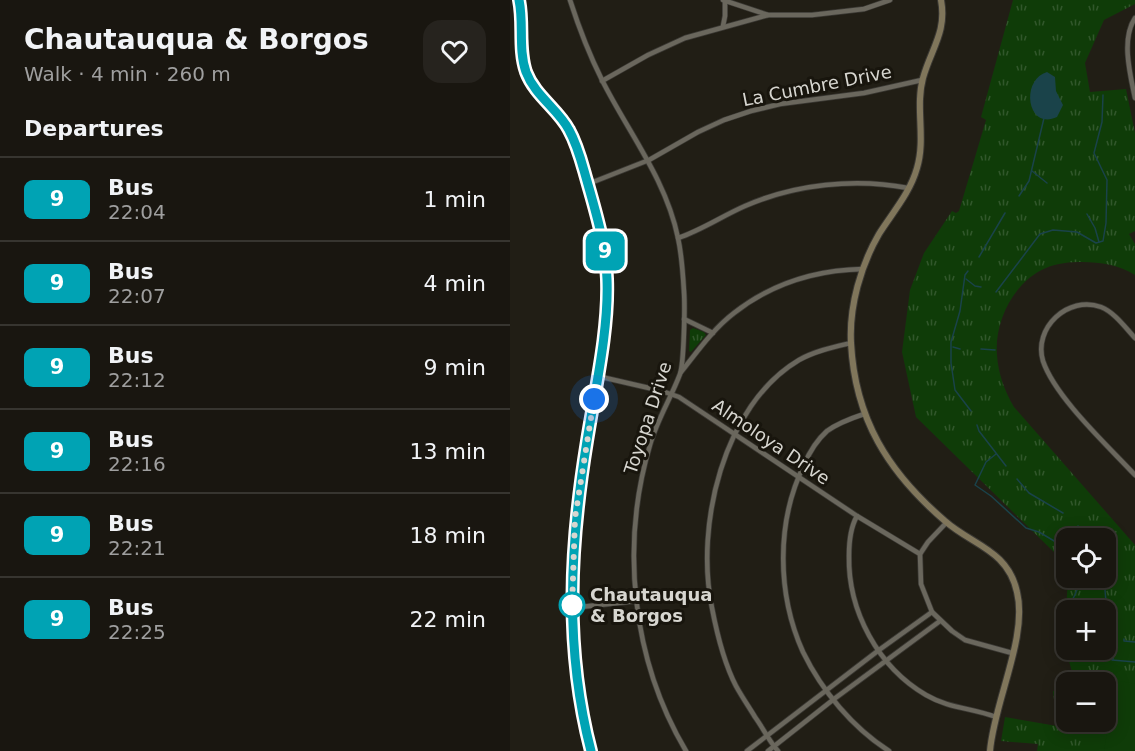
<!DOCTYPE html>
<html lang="en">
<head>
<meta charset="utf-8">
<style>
  body { margin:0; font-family:"DejaVu Sans",sans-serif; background:#26231e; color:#f1f3f6; height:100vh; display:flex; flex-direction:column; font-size:22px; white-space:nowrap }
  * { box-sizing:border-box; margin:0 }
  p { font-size:20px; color:#9f9f9f }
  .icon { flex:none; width:33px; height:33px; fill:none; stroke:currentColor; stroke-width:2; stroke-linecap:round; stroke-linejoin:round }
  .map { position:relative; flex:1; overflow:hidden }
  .side { display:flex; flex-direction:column; background:#191610; width:510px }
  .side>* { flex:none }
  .badge { padding:0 12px; border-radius:9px; font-size:21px; line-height:39px }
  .tools { position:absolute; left:546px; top:528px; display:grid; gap:12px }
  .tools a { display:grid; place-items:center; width:60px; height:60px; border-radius:12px; background:#191610; box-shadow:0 3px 15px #0003,0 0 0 2px #373530; font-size:30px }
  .you { position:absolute; width:30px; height:30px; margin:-15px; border:4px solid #fff; border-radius:50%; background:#1a73e8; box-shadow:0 0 0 9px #1a73e833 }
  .map>.badge { position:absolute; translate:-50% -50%; box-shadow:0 0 0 3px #fff }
  h2 { padding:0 24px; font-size:22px; line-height:54px }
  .round { display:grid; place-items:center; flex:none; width:63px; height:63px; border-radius:18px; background:#26231e }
  .overview { display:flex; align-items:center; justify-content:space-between; height:102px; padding:0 24px }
  h1 { font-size:28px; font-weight:700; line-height:45px }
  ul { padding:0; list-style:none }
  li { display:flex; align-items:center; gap:18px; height:84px; padding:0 24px; border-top:2px solid #373530 }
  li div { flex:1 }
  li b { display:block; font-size:22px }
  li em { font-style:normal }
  li .badge { min-width:66px; font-weight:700; text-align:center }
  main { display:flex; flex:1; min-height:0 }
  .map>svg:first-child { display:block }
  .grass { fill:url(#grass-tufts); fill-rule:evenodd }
  .pitch { fill:#0f3c08 }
  .water { fill:#1a434a }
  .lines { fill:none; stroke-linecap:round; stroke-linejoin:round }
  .stream { stroke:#1a434a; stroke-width:1.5 }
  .street-casing { stroke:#3b3934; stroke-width:6 }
  .secondary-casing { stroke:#3b3934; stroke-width:8 }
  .street { stroke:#6a675d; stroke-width:4.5 }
  .secondary { stroke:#80765b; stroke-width:6 }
  .line-casing { stroke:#fff; stroke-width:14 }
  .line { stroke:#00a3b4; stroke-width:9 }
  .walk { stroke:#d7d6d0; stroke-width:6; stroke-dasharray:0 10.8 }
  .stop-dot { fill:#fff; stroke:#00a3b4; stroke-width:3 }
  .labels { text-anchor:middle; stroke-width:6; stroke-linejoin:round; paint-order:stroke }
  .street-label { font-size:18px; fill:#d7d6d0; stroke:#18150d }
  .stop-label { font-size:18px; font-weight:bold; fill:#d7d6d0; stroke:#18150d; text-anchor:start }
</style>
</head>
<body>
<main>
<section class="side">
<div class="overview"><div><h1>Chautauqua &amp; Borgos</h1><p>Walk · 4 min · 260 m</p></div><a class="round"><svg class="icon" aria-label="heart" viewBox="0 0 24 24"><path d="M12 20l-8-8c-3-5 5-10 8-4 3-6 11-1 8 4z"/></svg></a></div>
<h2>Departures</h2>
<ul>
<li><span class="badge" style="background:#00a3b4;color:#fff">9</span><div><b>Bus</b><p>22:04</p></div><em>1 min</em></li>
<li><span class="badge" style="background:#00a3b4;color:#fff">9</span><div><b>Bus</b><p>22:07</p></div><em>4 min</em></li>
<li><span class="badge" style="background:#00a3b4;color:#fff">9</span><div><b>Bus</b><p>22:12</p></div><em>9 min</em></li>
<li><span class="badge" style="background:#00a3b4;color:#fff">9</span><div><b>Bus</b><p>22:16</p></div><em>13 min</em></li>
<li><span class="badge" style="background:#00a3b4;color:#fff">9</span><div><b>Bus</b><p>22:21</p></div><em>18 min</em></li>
<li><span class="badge" style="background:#00a3b4;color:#fff">9</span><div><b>Bus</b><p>22:25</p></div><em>22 min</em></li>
</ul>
</section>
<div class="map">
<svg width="625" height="751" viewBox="0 0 625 751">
  <defs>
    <pattern id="grass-tufts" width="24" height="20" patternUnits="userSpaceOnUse" patternTransform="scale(1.5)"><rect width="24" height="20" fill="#0f3c08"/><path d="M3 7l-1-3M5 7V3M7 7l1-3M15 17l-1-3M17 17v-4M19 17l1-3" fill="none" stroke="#31572b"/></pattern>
  </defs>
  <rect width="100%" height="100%" fill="#211e15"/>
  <g class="grass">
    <path d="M503,0h122v4l-31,16 -19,43 5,29 36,-3 9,44v98l-6,3 6,10v31c-16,-10 -34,-13 -53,-13 -12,0 -25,1 -36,6 -32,13 -52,54 -49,87 1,18 8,37 17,52l121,138v206h-98l1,-7 -37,-3 4,-24 52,9 -4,-35 13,3v28h40v-40h-31l-11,-38 4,-66h38v-40h-40v32l-5,-11 -145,-142 -14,-65 8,-62 14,-37 28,-42 4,2 3,-2 27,-91 -5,-3zM556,610h40v40h-40z"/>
    <polygon points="183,328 194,332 196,335 181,352 179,351 180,330"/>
  </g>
  <polygon class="pitch" points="610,681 625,684 625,751 594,751 605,684"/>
  <path class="water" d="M537,72l8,5 1,14 7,14 -6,12c-30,14 -37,-37 -10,-45z"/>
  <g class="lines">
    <g class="stream">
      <polyline points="522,171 537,183"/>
      <polyline points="509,196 519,181 534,118"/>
      <polyline points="577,214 585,228 589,242"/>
      <polyline points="469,257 495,213"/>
      <polyline points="458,271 455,275 450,311 441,342 441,363 445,390 461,411"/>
      <polyline points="456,279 465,286 471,287"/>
      <polyline points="486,292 530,234 543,230 567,232 586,243 593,241 596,223 597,180 584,153 592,122 593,95"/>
      <polyline points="443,347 450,349"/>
      <polyline points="471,349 485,350"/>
      <polyline points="467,425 469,431 496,466"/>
      <polyline points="486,454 476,462 465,485 481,496 516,528 529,532 556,548"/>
      <polyline points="507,479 519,493 553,513"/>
      <polyline points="568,526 580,538"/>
      <polyline points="566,538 568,535"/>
      <polyline points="594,578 596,602 601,614"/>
      <path d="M554,617c5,-14 15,-24 16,-39"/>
      <polyline points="614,639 614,641 625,642"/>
      <polyline points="603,659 605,648"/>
      <polyline points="602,660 625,662"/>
    </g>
    <defs>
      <g id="street">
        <path d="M60,0c9,28 19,54 32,80 26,52 64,99 76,158 4,18 5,37 6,54 1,14 0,71 -4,82 -9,24 -23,46 -30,71 -30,101 -18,215 36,306"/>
        <polyline points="213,0 258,15 302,15 354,9 380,0"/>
        <path d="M625,18c-14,21 -5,56 0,80"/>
        <polyline points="213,26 215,16 215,1"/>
        <polyline points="92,81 138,55 175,38 258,15"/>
        <polyline points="78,184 139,160 188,132 214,120 241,111 270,104 354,93 412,80"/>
        <path d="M168,238c24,-8 44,-22 67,-32 50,-22 110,-28 163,-18"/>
        <polyline points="174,319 203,333"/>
        <path d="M625,338c-10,-11 -21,-26 -34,-31 -33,-12 -68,21 -58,54 12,36 65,85 92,114"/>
        <path d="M171,372c16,-20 32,-43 53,-59 37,-29 82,-43 129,-44"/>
        <polyline points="87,376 152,391 169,397 347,516 410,554"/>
        <path d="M354,414c-12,4 -26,9 -37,17 -10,9 -18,22 -23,34 -28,57 -27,129 -1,187 19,39 50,76 86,99"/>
        <path d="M347,516c-7,12 -8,26 -8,40 -1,55 29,111 77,139 22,13 46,13 70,22"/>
        <polyline points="436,523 418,542 410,554 411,584 422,612 442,631 455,640 502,653"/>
        <polyline points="61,608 126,601"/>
        <polyline points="237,751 369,650 422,612"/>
        <polyline points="258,751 324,699 430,621"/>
        <path d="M268,751c-9,-10 -15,-23 -23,-34 -6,-10 -13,-20 -19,-31 -12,-23 -19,-52 -24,-78 -17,-82 11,-203 87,-248 16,-9 35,-13 52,-17"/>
      </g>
      <g id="secondary">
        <path d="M9,0c5,23 -1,49 7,72 9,24 32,37 43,58 8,15 12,31 17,47 10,33 20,67 21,102 2,50 -11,103 -19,153 -17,109 -26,210 3,319"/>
        <path d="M431,0c6,32 -10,49 -18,78 -8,29 3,60 -6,90 -7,25 -24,44 -38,66 -18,31 -30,72 -28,109 4,76 37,129 94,178 27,24 63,29 72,71 11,45 -23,110 -27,159"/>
      </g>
    </defs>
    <use href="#street" class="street-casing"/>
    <use href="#secondary" class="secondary-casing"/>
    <use href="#street" class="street"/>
    <use href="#secondary" class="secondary"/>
  </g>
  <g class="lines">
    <defs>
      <path id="line" d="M9,0c5,23 -1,49 7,72 9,24 32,37 43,58 9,16 13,34 18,51 9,32 19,64 20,98 2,51 -12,111 -20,162 -17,104 -23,206 4,310"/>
    </defs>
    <use href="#line" class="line-casing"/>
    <use href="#line" class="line"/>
    <polyline class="walk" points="62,605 62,608 65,518 84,399"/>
  </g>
  <circle class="stop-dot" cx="62" cy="605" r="12"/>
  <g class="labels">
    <g class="street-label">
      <text transform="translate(307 86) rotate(-11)" y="6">La Cumbre Drive</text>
      <text transform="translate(138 418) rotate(-72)" y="6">Toyopa Drive</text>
      <text transform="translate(261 442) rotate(34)" y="6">Almoloya Drive</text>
    </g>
    <g class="stop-label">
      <text x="80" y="601">Chautauqua<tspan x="80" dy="21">&amp; Borgos</tspan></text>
    </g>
  </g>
</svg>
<div class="tools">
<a><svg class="icon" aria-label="locate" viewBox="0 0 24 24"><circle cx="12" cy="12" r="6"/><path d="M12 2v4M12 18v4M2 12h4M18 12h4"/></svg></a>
<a>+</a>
<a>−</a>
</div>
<div class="you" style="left:84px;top:399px"></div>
<b class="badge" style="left:95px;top:251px;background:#00a3b4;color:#fff">9</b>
</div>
</main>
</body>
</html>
